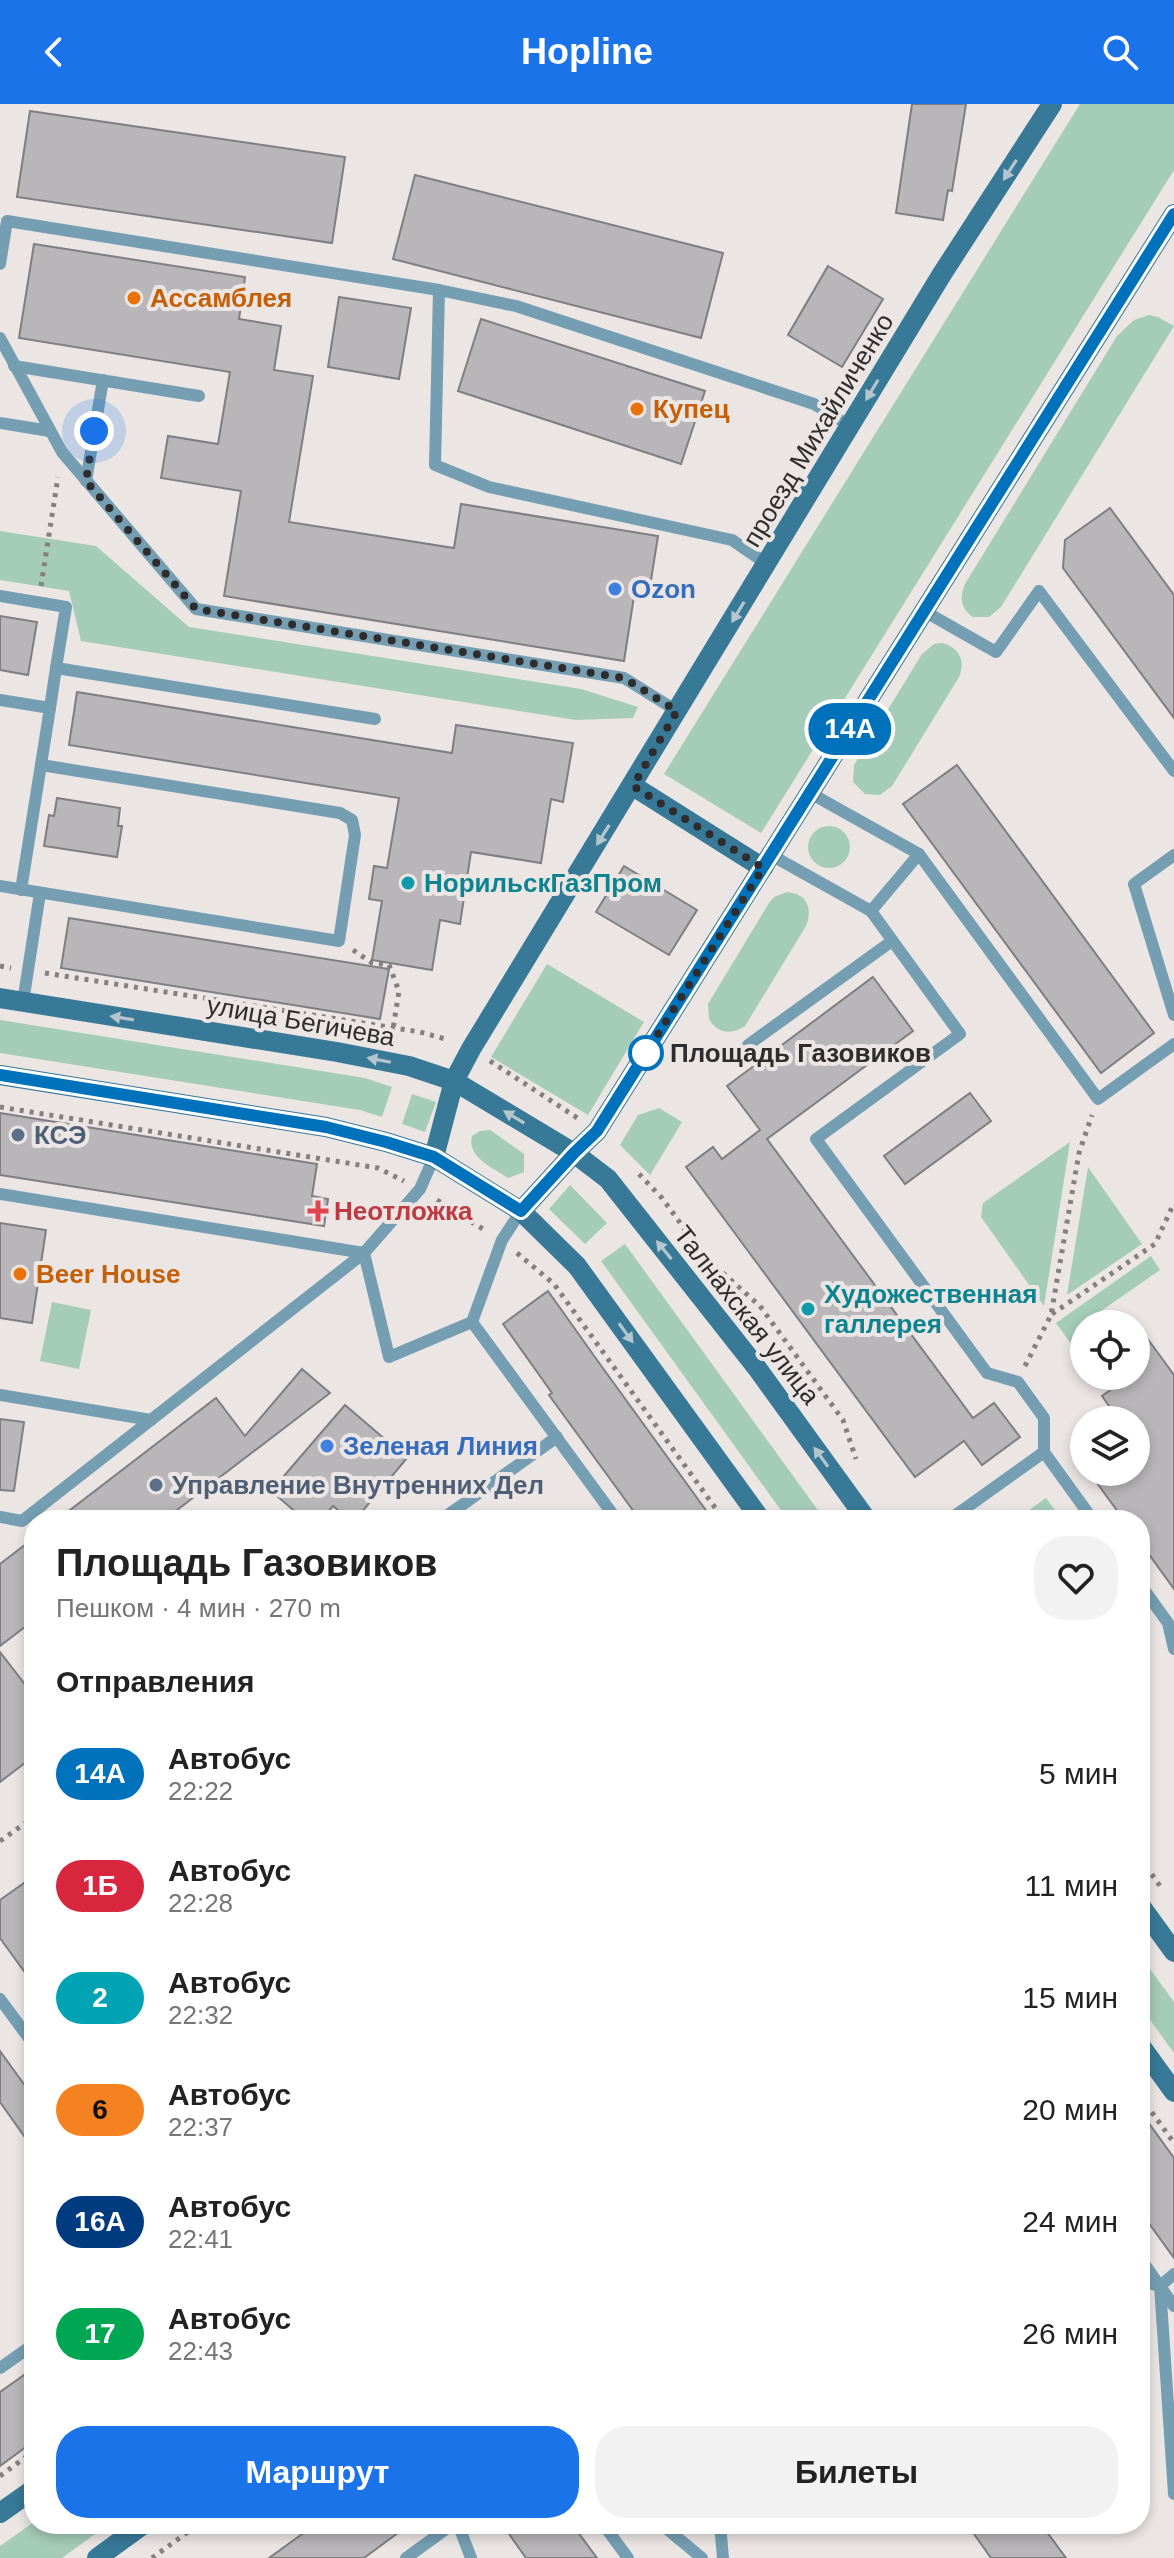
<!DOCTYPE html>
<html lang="ru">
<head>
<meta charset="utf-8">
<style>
  body { margin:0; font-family:Arial,sans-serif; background:#f2f2f2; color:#222; height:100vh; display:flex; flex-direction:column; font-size:30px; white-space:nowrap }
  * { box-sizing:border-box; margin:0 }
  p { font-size:26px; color:#767676 }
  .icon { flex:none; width:44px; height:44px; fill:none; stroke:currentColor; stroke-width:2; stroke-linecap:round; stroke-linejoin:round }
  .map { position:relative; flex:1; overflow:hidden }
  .side { position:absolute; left:24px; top:1406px; width:1126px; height:1024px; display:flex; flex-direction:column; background:#fff; border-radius:32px; box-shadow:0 4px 12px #0003 }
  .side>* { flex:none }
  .badge { padding:0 16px; border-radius:26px; font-size:28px; line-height:52px }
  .buttons { position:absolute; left:1070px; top:1206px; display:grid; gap:16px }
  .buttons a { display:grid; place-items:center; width:80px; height:80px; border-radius:50%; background:#fff; box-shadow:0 4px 12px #0003; font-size:40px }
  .you { position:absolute; width:40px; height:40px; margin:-20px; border:6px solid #fff; border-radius:50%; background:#1a73e8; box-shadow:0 0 0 12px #1a73e833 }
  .map>.badge { position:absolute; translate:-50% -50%; box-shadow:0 0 0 4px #fff }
  h2 { padding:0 32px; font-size:30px; line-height:72px }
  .round { display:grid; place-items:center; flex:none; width:84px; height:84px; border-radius:32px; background:#f2f2f2 }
  .headline { display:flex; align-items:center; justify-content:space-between; height:136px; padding:0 32px }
  h1 { font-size:38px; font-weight:700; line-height:60px }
  .button { display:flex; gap:16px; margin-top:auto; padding:16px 32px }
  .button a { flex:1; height:92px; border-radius:32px; background:#1a73e8; color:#fff; font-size:32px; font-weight:700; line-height:92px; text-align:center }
  .button a+a { background:#f2f2f2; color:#222 }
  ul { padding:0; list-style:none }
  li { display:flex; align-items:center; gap:24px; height:112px; padding:0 32px }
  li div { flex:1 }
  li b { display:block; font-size:30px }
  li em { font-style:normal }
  li .badge { min-width:88px; font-weight:700; text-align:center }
  header { display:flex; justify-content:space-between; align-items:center; height:104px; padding:0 32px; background:#1a73e8; color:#fff; font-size:36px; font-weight:700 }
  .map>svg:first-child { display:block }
  .green { fill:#a5cbb9 }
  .building { fill:#b8b6b9; stroke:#807e81; stroke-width:2 }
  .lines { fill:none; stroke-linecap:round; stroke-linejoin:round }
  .path { stroke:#84807f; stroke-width:5; stroke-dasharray:4 6; stroke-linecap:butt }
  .lane { stroke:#759eb2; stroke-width:12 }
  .secondary { stroke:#387997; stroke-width:20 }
  .oneway { fill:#b5c5cd }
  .line-casing { stroke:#fff; stroke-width:18 }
  .line { stroke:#0072bc; stroke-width:12 }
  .walk { stroke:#2e2c2c; stroke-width:8; stroke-dasharray:0 14.4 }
  .food-dot { fill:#e8710a; stroke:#ebe6e4; stroke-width:3 }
  .shop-dot { fill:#3f7fe0; stroke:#ebe6e4; stroke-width:3 }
  .culture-dot { fill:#0f9aa8; stroke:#ebe6e4; stroke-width:3 }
  .stop-dot { fill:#fff; stroke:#0072bc; stroke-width:4 }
  .service-dot { fill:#5c6f8a; stroke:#ebe6e4; stroke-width:3 }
  .health-dot { fill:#e0444e; stroke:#ebe6e4; stroke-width:3 }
  .labels { text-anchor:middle; stroke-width:8; stroke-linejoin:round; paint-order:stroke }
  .food-label { font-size:26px; font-weight:bold; fill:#c56008; stroke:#ebe6e4; text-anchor:start }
  .street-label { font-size:26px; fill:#2e2c2c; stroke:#ebe6e4 }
  .shop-label { font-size:26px; font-weight:bold; fill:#366cbe; stroke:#ebe6e4; text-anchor:start }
  .culture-label { font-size:26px; font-weight:bold; fill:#0d838f; stroke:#ebe6e4; text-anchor:start }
  .stop-label { font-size:26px; font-weight:bold; fill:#2e2c2c; stroke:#ebe6e4; text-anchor:start }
  .service-label { font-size:26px; font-weight:bold; fill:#4e5e75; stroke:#ebe6e4; text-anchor:start }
  .health-label { font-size:26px; font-weight:bold; fill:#be3a42; stroke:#ebe6e4; text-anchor:start }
</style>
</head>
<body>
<header><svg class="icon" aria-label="back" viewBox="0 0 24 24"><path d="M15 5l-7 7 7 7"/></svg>Hopline<svg class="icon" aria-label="search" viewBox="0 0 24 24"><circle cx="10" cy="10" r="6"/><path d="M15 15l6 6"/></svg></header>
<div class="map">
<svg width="1174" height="2454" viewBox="0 0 1174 2454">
  <rect width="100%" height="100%" fill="#ebe6e4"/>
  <g class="green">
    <polygon points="1080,0 1174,0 1174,66 761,729 664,670"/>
    <path d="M1149,211l9,2 16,9 -173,281 -12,10h-16c-12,-8 -14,-19 -8,-33l152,-248 17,-16z"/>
    <polygon points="0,427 96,442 189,523 581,585 638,603 633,614 576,616 81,537 69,487 0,476"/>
    <path d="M942,539c17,4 24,18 17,34l-67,109 -12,9 -15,-1 -12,-12 1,-17 68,-111 12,-10z"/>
    <circle cx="829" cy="743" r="21"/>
    <path d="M787,788c20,1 26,17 19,34l-61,100c-14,9 -27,8 -36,-7l-1,-15 61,-101 5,-6z"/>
    <polygon points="547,860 644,918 588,1011 491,953"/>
    <polygon points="0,916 365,974 392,983 382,1013 360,1006 0,949"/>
    <polygon points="412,990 436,998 425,1028 402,1020"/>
    <polygon points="659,1004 682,1018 650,1071 620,1041 638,1011"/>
    <path d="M490,1026l34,24v18l-16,6c-16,-11 -41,-20 -36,-42l8,-5z"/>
    <polygon points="1070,1038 1044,1202 981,1113 983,1099"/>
    <polygon points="1088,1063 1142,1140 1067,1191"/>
    <polygon points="570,1081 607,1119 585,1140 549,1105"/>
    <polygon points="625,1140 825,1416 788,1416 601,1157"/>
    <polygon points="1151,1152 1160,1166 1091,1214 1094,1220 1084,1220 1084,1237 1074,1244 1056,1219"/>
    <polygon points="52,1198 91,1206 79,1265 40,1257"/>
    <polygon points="1046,1394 1062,1416 1015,1416"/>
    <polygon points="1140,1851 1174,1898 1174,1949 1140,1902"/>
    <polygon points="34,2418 34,2420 109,2420 62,2454 0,2454 0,2442"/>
  </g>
  <g class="building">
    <polygon points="912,0 966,0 952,87 948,86 943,116 896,109"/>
    <polygon points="30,7 345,53 332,139 17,93"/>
    <polygon points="415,71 723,149 701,234 393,155"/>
    <polygon points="34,140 245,173 239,215 281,222 274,266 313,272 289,418 454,444 461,400 658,432 651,476 637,473 624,557 224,492 241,387 161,374 168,332 218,340 230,268 19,234"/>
    <polygon points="828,162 883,195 842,263 788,231"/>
    <polygon points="339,193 411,204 399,275 328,263"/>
    <polygon points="481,215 705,287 681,360 458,287"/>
    <polygon points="1110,404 1174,491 1174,614 1063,464 1065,436"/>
    <polygon points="0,512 37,518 28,571 0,566"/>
    <polygon points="77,588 452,649 456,621 573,639 563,698 551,695 541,759 471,748 460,820 440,816 432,866 372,856 382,797 369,795 374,762 387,764 399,694 69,641"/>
    <polygon points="957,661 1154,929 1101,969 903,700"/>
    <polygon points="57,694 120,704 118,722 122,722 117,753 44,742 49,711 54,712"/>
    <polygon points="624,762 697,806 669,851 596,808"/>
    <polygon points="69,814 389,865 380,915 61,864"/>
    <polygon points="873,873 913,927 767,1035 973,1314 994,1299 1020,1333 982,1361 964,1337 915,1373 686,1063 713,1043 722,1055 760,1026 727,982"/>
    <polygon points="970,989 991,1017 905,1080 884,1052"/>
    <polygon points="0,1009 317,1060 312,1092 328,1095 324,1122 0,1071"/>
    <polygon points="0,1119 46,1126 32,1219 0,1214"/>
    <polygon points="548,1187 597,1256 713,1416 640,1416 549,1291 552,1289 503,1220"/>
    <polygon points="1136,1219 1174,1271 1174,1485 1140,1438 1140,1416 1124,1416 1089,1368 1136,1368 1136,1316 1119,1316 1102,1292 1113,1284 1104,1272 1136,1272"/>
    <polygon points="302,1265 330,1289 164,1416 57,1416 216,1294 245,1332"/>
    <polygon points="345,1301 407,1354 355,1416 350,1416 333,1402 321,1416 305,1416 271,1387"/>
    <polygon points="0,1315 24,1318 14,1387 0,1386"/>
    <polygon points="34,1434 34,1516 0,1542 0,1460"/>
    <polygon points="0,1548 34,1592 34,1652 0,1678"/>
    <polygon points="34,1772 34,1881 0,1834 0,1796"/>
    <polygon points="0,1947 34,1994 34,2046 0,1998"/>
    <polygon points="1140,2007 1174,2054 1174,2154 1140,2107"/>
    <polygon points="34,2264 34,2337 0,2362 0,2288"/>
    <polygon points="316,2420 410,2420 364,2454 269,2454"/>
    <polygon points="502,2420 572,2420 597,2454 526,2454"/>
    <polygon points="967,2420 1041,2420 1066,2454 991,2454"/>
  </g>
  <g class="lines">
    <g class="path">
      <polyline points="41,482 58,373"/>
      <polyline points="353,846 372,859 389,861 399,887 393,925"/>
      <polyline points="0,862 11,864"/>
      <polyline points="45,869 420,928 449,936"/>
      <polyline points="490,957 579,1015"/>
      <polyline points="0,1003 378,1064 404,1077"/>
      <polyline points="639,1070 662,1094 705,1153 760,1202 843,1316 856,1355"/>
      <polyline points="437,1096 486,1127"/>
      <polyline points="517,1149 554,1180 724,1416"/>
      <polyline points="1052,1210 1155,1140 1174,1099"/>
      <polyline points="1025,1262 1051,1211 1079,1049 1092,1011"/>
      <polyline points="0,1737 34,1713"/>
      <polyline points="1140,1754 1163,1786"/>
      <polyline points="1140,1992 1174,2039"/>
      <polyline points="0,2372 34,2347"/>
      <polyline points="152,2454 199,2420"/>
    </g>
    <g class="lane">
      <polyline points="0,160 7,117 439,186 435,361 489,383 732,436 767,460"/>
      <polyline points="439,186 516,202 814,300 850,322"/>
      <polyline points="0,234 62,348 196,505 624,574 677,607"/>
      <polyline points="14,262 199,292"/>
      <polyline points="0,319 50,327"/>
      <polyline points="86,377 103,276"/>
      <polyline points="0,492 66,503 56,564"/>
      <polyline points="924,507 996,548 1039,487 1174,667"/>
      <polyline points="0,596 50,604 56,564 375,615"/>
      <polyline points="810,689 919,750 1098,995 1174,940"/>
      <polyline points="771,751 871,807 960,930 816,1035 987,1269 1018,1278 1044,1314 1044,1348 1093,1416"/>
      <polyline points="1174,751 1134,780 1174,911"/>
      <polyline points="0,782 339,837 355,731 352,716 340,709 41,661"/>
      <polyline points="21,786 50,604"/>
      <polyline points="871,807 919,750"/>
      <polyline points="23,898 40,789"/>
      <polyline points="748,941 892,837"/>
      <polyline points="0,1090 364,1149"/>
      <polyline points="521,1107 502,1136 472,1218 617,1416"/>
      <polyline points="364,1149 389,1253 472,1218"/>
      <polyline points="0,1291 151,1316"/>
      <polyline points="0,1413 22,1417 364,1149 420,1085 434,1053"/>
      <polyline points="441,1416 557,1333"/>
      <polyline points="949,1416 1044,1348"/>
      <polyline points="1140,1480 1168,1519 1174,1545"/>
      <polyline points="0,1895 34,1941"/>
      <polyline points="1140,2154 1174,2202"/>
      <polyline points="1140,2177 1160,2182"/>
      <polyline points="1160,2182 1174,2390"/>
      <polyline points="1160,2182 1174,2170"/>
      <polyline points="0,2264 34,2240"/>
      <polyline points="458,2420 471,2454"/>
      <polyline points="603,2420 628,2454"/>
      <polyline points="661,2420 702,2454"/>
      <polyline points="720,2420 723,2454"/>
      <polyline points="406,2454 453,2420"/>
    </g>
    <g class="secondary">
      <polyline points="633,682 763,764"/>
      <polyline points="0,894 337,948 409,962 454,977 574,1049 608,1075 757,1264 867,1416"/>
      <polyline points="0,971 326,1023 386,1038 434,1053 521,1107 577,1162 761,1416"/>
      <polyline points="434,1053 454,977 471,945 942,170 1052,0"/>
      <polyline points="521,1107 574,1049 597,1027 1174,110"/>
      <polyline points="1140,1801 1174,1848"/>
      <polyline points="1140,1941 1174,1988"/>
      <polyline points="0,2409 34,2385"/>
      <polyline points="97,2454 144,2420"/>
    </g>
  </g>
  <defs><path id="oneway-solid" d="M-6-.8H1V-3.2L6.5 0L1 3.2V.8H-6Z" transform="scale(2)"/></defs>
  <g class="oneway">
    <use href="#oneway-solid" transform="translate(1010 66) rotate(123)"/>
    <use href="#oneway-solid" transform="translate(872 286) rotate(121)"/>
    <use href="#oneway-solid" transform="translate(738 508) rotate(121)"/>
    <use href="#oneway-solid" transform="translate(603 731) rotate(122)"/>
    <use href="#oneway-solid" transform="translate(122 914) rotate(-171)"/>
    <use href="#oneway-solid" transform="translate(379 956) rotate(-169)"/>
    <use href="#oneway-solid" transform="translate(514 1013) rotate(-149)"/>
    <use href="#oneway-solid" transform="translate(664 1146) rotate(-129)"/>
    <use href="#oneway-solid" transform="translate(626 1229) rotate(54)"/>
    <use href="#oneway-solid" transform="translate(821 1353) rotate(-126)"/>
  </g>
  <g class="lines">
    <defs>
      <polyline id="line" points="0,971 326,1023 386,1038 434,1053 521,1107 574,1049 597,1027 1174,110"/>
    </defs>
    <use href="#line" class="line-casing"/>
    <use href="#line" class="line"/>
    <polyline class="walk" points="94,327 86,377 196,505 624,574 677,607 633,682 763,764 646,949"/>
  </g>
  <g class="food-dot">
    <circle cx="134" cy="194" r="8"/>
    <circle cx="637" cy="305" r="8"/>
    <circle cx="20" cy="1170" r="8"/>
  </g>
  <g class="shop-dot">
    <circle cx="615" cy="485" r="8"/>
    <circle cx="327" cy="1342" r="8"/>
  </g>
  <g class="culture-dot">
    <circle cx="408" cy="779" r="8"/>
    <circle cx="808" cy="1205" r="8"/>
  </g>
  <circle class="stop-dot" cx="646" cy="949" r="16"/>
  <g class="service-dot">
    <circle cx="18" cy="1031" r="8"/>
    <circle cx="156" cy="1381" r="8"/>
  </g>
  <path class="health-dot" d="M314 1095h8v8h8v8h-8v8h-8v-8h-8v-8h8z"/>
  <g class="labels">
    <g class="food-label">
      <text x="150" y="203">Ассамблея</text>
      <text x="653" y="314">Купец</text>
      <text x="36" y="1179">Beer House</text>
    </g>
    <g class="street-label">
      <text transform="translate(818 326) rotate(-59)" y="9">проезд Михайличенко</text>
      <text transform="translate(301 917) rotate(10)" y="9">улица Бегичева</text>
      <text transform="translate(747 1211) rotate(52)" y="9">Талнахская улица</text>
    </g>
    <g class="shop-label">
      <text x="631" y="494">Ozon</text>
      <text x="343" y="1351">Зеленая Линия</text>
    </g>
    <g class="culture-label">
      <text x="424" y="788">НорильскГазПром</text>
      <text x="824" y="1199">Художественная<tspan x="824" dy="30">галлерея</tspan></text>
    </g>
    <g class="stop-label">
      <text x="670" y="958">Площадь Газовиков</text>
    </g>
    <g class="service-label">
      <text x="34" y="1040">КСЭ</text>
      <text x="172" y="1390">Управление Внутренних Дел</text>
    </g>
    <g class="health-label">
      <text x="334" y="1116">Неотложка</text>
    </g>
  </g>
</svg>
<div class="buttons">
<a><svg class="icon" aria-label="locate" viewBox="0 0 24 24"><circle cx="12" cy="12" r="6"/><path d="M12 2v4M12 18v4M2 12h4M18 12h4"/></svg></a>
<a><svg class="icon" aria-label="layers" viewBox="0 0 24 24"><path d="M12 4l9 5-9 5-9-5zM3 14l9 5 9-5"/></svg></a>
</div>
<div class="you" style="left:94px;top:327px"></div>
<b class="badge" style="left:850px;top:625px;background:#0072bc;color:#fff">14А</b>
<section class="side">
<div class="headline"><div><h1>Площадь Газовиков</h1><p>Пешком · 4 мин · 270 m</p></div><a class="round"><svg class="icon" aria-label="heart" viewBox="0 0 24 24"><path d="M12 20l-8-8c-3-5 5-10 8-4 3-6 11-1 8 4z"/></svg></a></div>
<h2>Отправления</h2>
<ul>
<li><span class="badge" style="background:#0072bc;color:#fff">14А</span><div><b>Автобус</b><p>22:22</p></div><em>5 мин</em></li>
<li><span class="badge" style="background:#d7263d;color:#fff">1Б</span><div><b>Автобус</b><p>22:28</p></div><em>11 мин</em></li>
<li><span class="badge" style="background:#00a3b4;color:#fff">2</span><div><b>Автобус</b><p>22:32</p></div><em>15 мин</em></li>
<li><span class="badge" style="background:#f58220;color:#111">6</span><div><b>Автобус</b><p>22:37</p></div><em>20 мин</em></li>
<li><span class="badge" style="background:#003b80;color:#fff">16А</span><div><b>Автобус</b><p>22:41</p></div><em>24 мин</em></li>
<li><span class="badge" style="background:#00a651;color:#fff">17</span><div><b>Автобус</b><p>22:43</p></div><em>26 мин</em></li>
</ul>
<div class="button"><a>Маршрут</a><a>Билеты</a></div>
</section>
</div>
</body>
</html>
